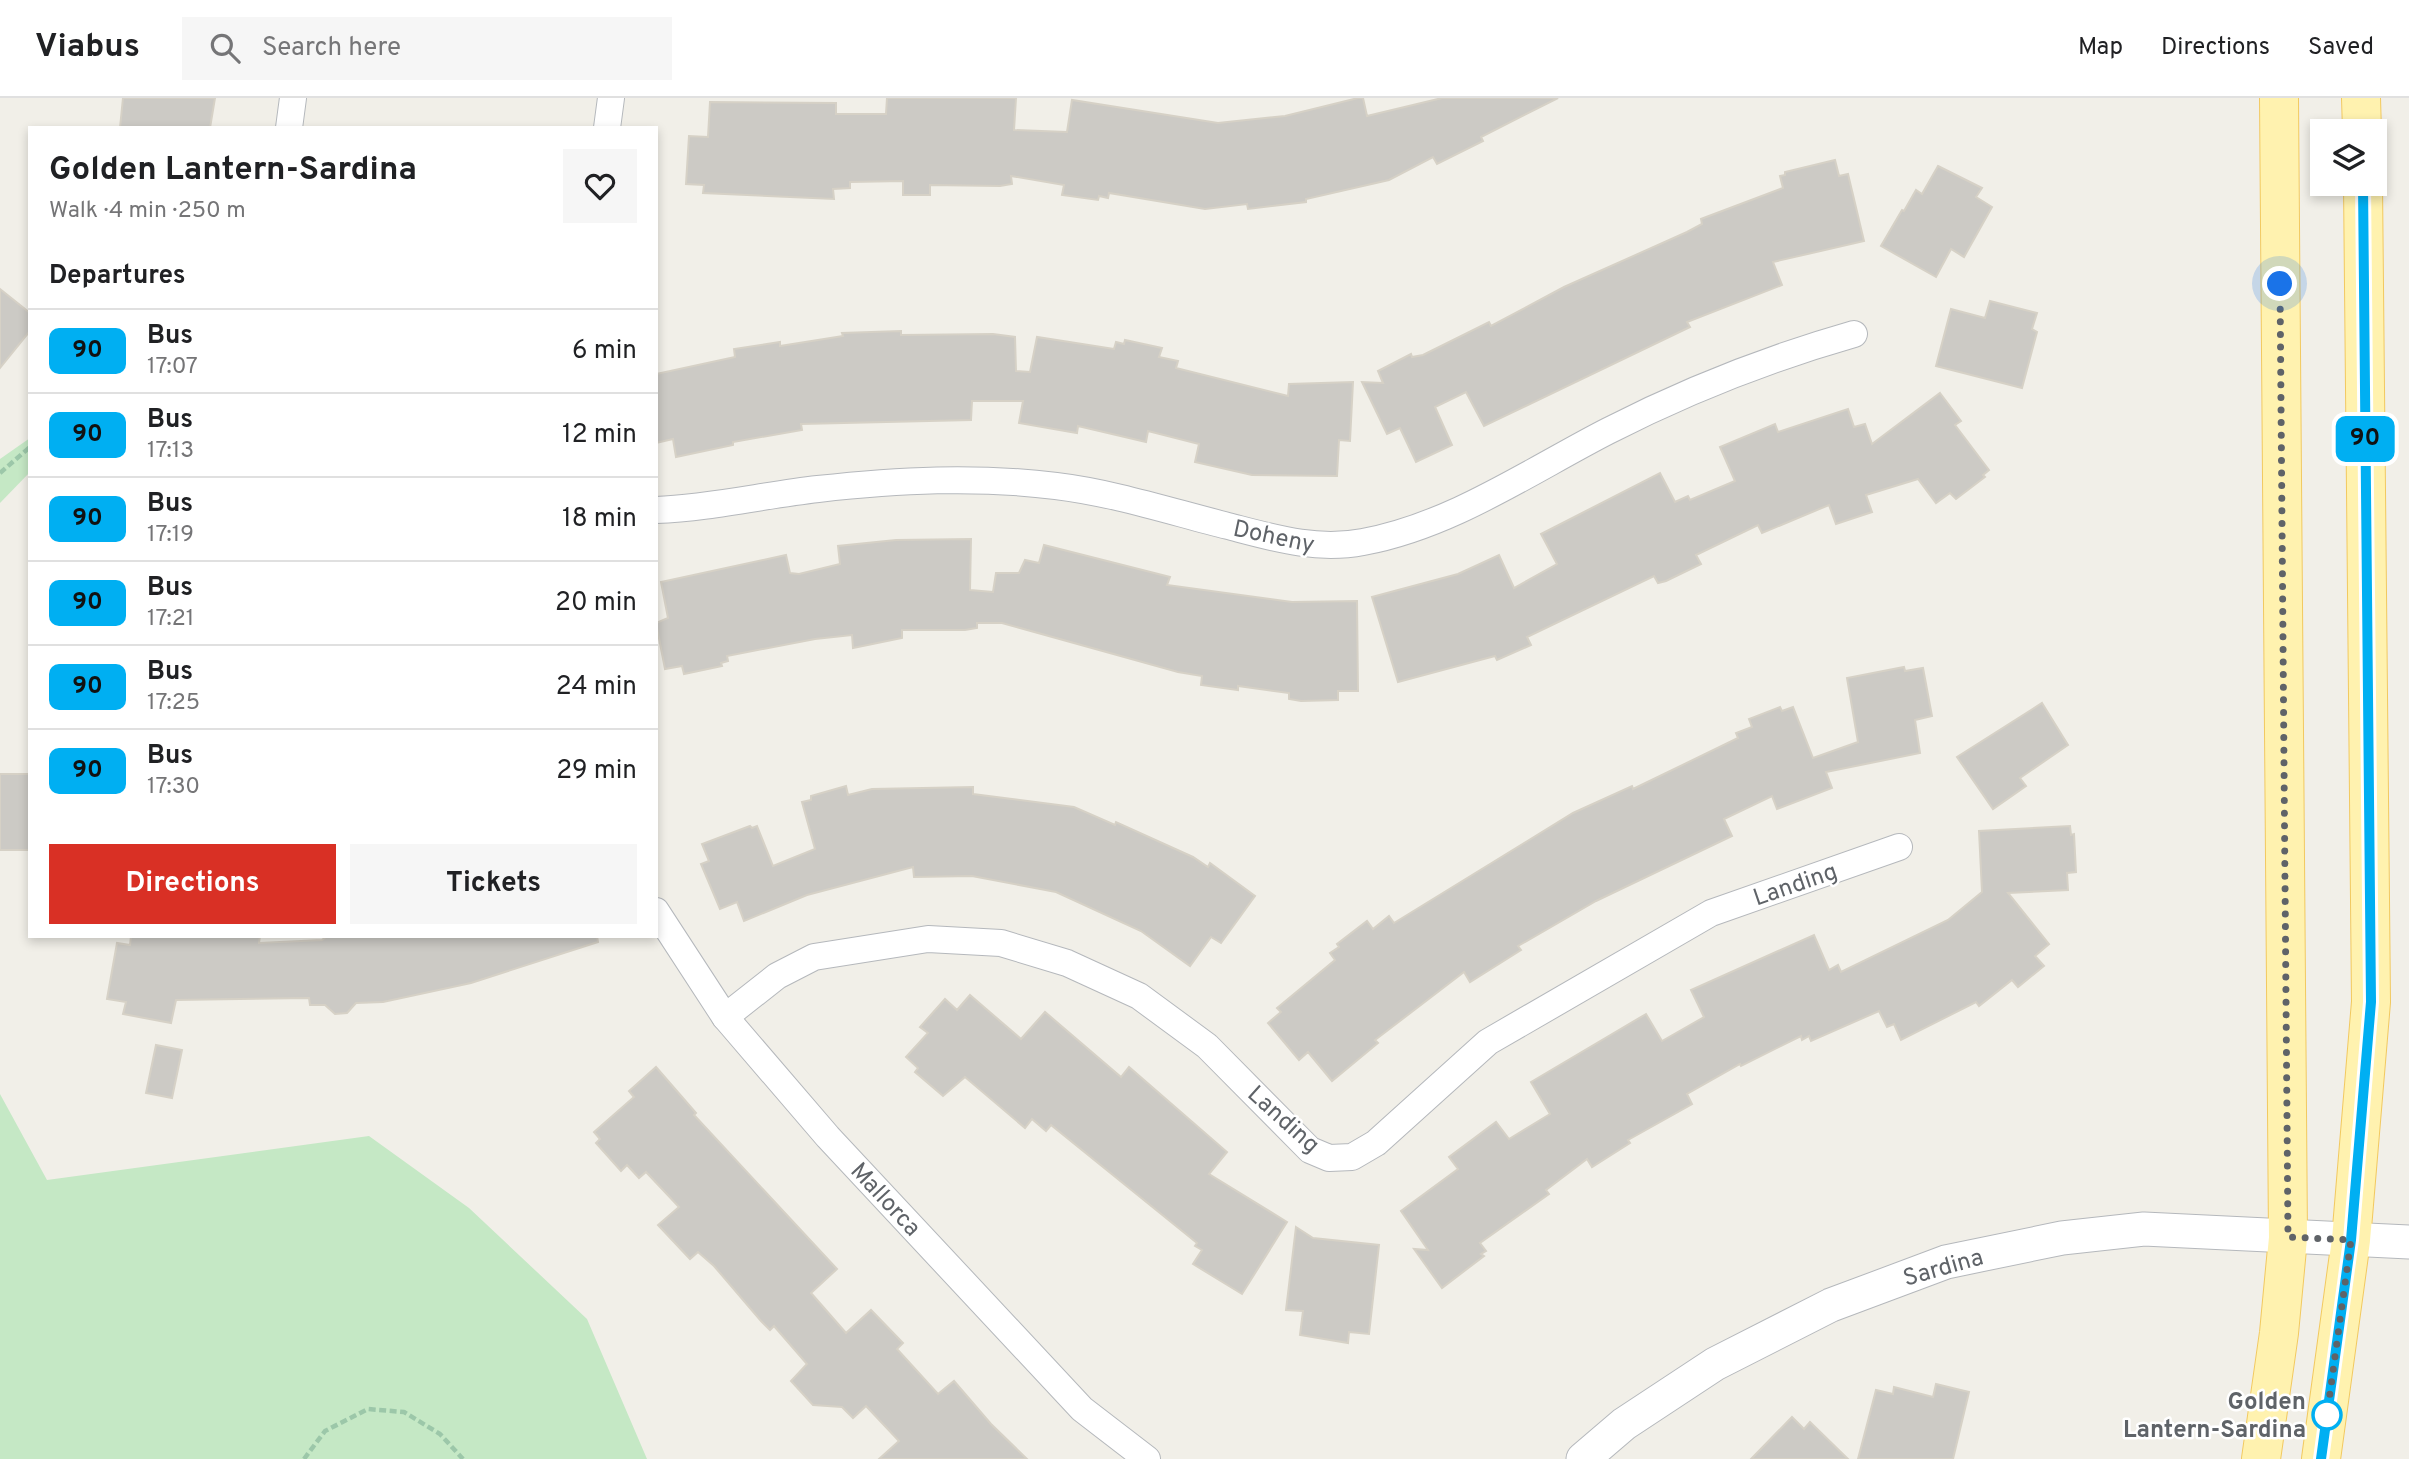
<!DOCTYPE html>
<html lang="en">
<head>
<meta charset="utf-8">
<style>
  body { margin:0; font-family:Overpass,sans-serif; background:#f6f6f6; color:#202124; height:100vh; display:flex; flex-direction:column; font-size:26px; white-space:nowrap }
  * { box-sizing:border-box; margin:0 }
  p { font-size:23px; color:#757577 }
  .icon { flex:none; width:38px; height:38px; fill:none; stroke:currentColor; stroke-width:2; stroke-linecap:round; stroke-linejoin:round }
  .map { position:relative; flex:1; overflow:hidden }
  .sheet { position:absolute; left:28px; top:28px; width:630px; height:812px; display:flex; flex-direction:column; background:#fff; border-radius:0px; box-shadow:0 4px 10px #0003 }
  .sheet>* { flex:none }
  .badge { padding:0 14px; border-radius:10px; font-size:24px; line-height:46px }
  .tools { position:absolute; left:2310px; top:21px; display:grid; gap:14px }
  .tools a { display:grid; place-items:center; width:77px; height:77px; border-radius:0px; background:#fff; box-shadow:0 4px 10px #0003; font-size:35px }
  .you { position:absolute; width:35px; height:35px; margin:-18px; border:5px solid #fff; border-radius:50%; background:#1a73e8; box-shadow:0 0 0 10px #1a73e833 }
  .map>.badge { position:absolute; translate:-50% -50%; box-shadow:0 0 0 4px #fff }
  h2 { padding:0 21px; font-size:26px; line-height:63px }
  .round { display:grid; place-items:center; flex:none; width:74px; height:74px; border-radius:0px; background:#f6f6f6 }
  .overview { display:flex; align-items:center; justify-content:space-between; height:119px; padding:0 21px }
  h1 { font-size:33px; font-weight:700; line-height:52px }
  .button { display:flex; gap:14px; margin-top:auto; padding:14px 21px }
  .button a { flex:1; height:80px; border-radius:0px; background:#d93025; color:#fff; font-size:28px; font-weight:700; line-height:80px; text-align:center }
  .button a+a { background:#f6f6f6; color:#202124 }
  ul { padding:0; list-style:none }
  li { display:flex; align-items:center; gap:21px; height:84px; padding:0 21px; border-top:2px solid #e0e0e0 }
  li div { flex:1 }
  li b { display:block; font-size:26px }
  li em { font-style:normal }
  li .badge { min-width:77px; font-weight:700; text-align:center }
  header { display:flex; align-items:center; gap:42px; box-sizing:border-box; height:98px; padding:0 35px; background:#fff; border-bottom:2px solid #e0e0e0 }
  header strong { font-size:33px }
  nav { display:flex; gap:38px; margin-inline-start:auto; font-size:24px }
  .search { width:490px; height:63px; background:#f6f6f6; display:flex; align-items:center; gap:18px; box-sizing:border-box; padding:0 24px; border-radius:0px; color:#757577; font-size:26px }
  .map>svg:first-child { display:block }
  .green { fill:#c5e8c5 }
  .building { fill:#cccac5; stroke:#d6d1c6; stroke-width:2 }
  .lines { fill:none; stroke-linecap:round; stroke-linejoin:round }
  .minor-casing { stroke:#b5b8bc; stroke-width:28 }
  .tertiary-casing { stroke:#b5b8bc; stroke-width:35 }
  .primary-casing { stroke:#f2c960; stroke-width:40 }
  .path { stroke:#9cc7a9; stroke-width:4.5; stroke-dasharray:7 3.5; stroke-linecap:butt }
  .minor { stroke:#fff; stroke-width:26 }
  .tertiary { stroke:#fff; stroke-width:33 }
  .primary { stroke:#fff2af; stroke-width:38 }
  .line-casing { stroke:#fff; stroke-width:16 }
  .line { stroke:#00aff2; stroke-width:10 }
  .walk { stroke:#5f6368; stroke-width:7; stroke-dasharray:0 12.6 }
  .stop-dot { fill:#fff; stroke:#00aff2; stroke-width:3.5 }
  .labels { text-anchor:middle; stroke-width:5; stroke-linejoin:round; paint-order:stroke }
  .street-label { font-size:24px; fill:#5f6368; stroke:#fff }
  .stop-label { font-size:24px; font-weight:bold; fill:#5f6368; stroke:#fff; text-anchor:end }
</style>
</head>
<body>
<header>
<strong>Viabus</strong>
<div class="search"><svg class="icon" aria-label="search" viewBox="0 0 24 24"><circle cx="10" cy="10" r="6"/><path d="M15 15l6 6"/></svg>Search here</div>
<nav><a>Map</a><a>Directions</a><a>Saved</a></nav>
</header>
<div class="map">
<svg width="2409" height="1361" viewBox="0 0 2409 1361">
  <rect width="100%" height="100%" fill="#f1efe8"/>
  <g class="green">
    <polygon points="30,340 30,374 0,405 0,361"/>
    <polygon points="0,996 47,1082 369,1038 469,1110 587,1221 647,1361 0,1361"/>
  </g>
  <g class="building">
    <polygon points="123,0 215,0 210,30 120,30"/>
    <polygon points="887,0 1016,0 1014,32 1067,34 1072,2 1218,25 1285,18 1358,0 1363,0 1367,18 1442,0 1558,0 1481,39 1483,43 1437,66 1433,59 1389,82 1306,101 1306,104 1248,111 1247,106 1205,111 1109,95 1108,100 1099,98 1098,102 1062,97 1064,87 1011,78 1012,86 1000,88 930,87 930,97 903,97 903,83 850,84 850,90 833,91 834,101 703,95 704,87 686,86 689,38 708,39 710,4 836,5 836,16 886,16"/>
    <polygon points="1835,62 1839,78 1848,76 1864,143 1773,164 1782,187 1687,224 1690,229 1484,328 1466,294 1435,309 1452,347 1416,364 1400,330 1387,336 1362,284 1383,285 1378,273 1411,256 1412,259 1423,257 1489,224 1491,228 1564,189 1687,134 1702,126 1701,121 1783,90 1780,78 1785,77 1785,74"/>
    <polygon points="1938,68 1982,90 1976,99 1992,109 1964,159 1951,151 1936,179 1881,148 1902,112 1904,113 1916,92 1922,96"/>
    <polygon points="0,191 30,215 30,233 0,270"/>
    <polygon points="1990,203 2037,215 2032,231 2037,234 2022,290 1936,268 1951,211 1985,220"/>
    <polygon points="901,233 901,237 993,236 1015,239 1016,273 1030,274 1037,239 1114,251 1116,244 1124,246 1125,242 1162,250 1159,259 1178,263 1176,270 1288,298 1289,286 1353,284 1350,343 1339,342 1337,378 1252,377 1195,364 1199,346 1148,333 1146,344 1078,328 1077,335 1019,325 1023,303 972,303 971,322 801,326 802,332 733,344 733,347 676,359 673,341 656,345 656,276 735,259 734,251 780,244 780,248 843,238 842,235"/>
    <polygon points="1940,295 1961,323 1955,327 1989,372 1983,377 1985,379 1956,401 1950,395 1936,405 1918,381 1866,397 1872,414 1836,426 1829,407 1762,435 1758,427 1696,457 1701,466 1666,483 1658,485 1654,478 1527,539 1531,547 1497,562 1495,558 1398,584 1372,499 1458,476 1499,457 1514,490 1557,466 1541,436 1660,375 1675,404 1688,398 1690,402 1735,383 1720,349 1775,326 1778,334 1848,311 1854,329 1865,326 1872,346"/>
    <polygon points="971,441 970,492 993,494 996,475 1019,475 1025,462 1039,465 1044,447 1170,479 1167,487 1292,504 1357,503 1358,593 1338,593 1338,602 1301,603 1289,601 1289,595 1238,588 1238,592 1201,587 1202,578 1178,574 1002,525 977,525 977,530 965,532 902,532 902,540 853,550 852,537 815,541 727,558 728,563 721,565 722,568 684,576 682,568 665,571 656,525 668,520 661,484 786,457 790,475 799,476 840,466 838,448 896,442"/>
    <polygon points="1904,569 1905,573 1923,570 1932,618 1915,622 1920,655 1826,674 1832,690 1777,711 1772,698 1724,721 1732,738 1596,803 1518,848 1521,852 1470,884 1464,874 1375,942 1378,945 1332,983 1308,954 1299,962 1268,925 1281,914 1277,910 1335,862 1330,855 1339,849 1337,846 1367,823 1373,831 1389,818 1394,825 1573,715 1632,688 1633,691 1738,640 1736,635 1752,629 1749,621 1780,609 1782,613 1793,609 1813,660 1858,644 1847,580"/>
    <polygon points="2042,605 2068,647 2020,680 2026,688 1993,711 1957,659"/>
    <rect x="0" y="676" width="30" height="76"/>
    <polygon points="846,688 848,697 872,691 973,689 973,696 1074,709 1115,727 1116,724 1193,759 1208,769 1210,765 1255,798 1221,845 1211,839 1190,868 1141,833 1056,794 972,778 914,779 913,769 807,797 744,823 737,804 720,811 701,766 709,763 702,746 750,728 752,730 757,728 773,768 815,751 802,704 811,702 811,698"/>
    <polygon points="2070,728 2071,737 2074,736 2076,774 2067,775 2068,792 2008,795 2049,846 2035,858 2044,868 2018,889 2012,882 1979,908 1976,904 1901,942 1894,926 1887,929 1879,913 1811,943 1809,938 1802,942 1801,938 1741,968 1740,966 1687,996 1692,1006 1628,1042 1630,1045 1592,1069 1587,1061 1546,1092 1549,1096 1480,1145 1486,1153 1481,1156 1484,1158 1442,1190 1414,1151 1428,1152 1401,1113 1458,1071 1449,1059 1496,1024 1509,1041 1550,1016 1531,984 1646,916 1662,943 1704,919 1691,892 1814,837 1829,872 1838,867 1841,874 1948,822 1982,794 1979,733"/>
    <polygon points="131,838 260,838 259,845 322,842 327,838 597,838 598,844 471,885 383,904 356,905 347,915 335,916 325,907 310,907 309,900 176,902 171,925 123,916 126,904 107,901 117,845 130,847"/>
    <polygon points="970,897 1021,941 1045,914 1121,979 1129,969 1227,1054 1209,1076 1287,1124 1242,1196 1193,1166 1202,1152 1195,1148 1197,1145 1051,1027 1046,1033 1032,1021 1025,1030 965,979 943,998 915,974 918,970 906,959 928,935 920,929 945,901 957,912"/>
    <polygon points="156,947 182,952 172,1000 146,995"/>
    <polygon points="656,969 696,1015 694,1017 837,1171 811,1195 846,1235 871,1212 903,1245 897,1251 938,1296 954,1283 991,1326 1027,1361 879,1361 899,1343 866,1308 853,1320 842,1309 813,1307 791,1283 807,1266 774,1228 770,1232 761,1223 714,1168 698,1154 690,1161 658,1127 679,1109 646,1074 639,1080 627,1067 621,1073 596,1045 600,1041 594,1034 634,999 629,993"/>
    <polygon points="1296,1129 1313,1140 1379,1147 1369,1236 1349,1234 1348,1245 1300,1237 1303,1213 1286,1212"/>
    <polygon points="1936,1286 1969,1294 1953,1361 1858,1361 1876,1292 1893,1296 1894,1289 1933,1299"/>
    <polygon points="1792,1319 1804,1331 1810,1324 1848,1361 1751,1361"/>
  </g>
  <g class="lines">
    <defs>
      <g id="minor">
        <polyline points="289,30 293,0"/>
        <polyline points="607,30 611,0"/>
        <path d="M656,412c55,-2 108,-15 162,-21 80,-9 158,-13 238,-3 58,7 116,26 172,40 46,12 88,25 135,16 88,-16 167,-71 245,-111 78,-40 162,-73 246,-97"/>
        <polyline points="656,813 725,919 828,1039 1082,1311 1147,1361"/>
        <polyline points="725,919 777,878 814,859 928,841 1001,845 1067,865 1139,898 1207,948 1310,1052 1329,1060 1352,1059 1376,1045 1488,944 1711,815 1899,749"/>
      </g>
      <polyline id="tertiary" points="1583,1361 1624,1326 1715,1266 1831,1207 1946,1164 2062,1140 2144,1131 2409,1144"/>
      <g id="primary">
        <polyline points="2361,0 2362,33"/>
        <polyline points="2261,1361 2279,1235 2288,1140 2279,0"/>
        <polyline points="2321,1361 2351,1142 2371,904 2363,86"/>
      </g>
    </defs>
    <use href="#minor" class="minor-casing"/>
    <use href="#tertiary" class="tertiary-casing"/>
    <use href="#primary" class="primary-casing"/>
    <g class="path">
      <polyline points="0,375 30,349"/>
      <polyline points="304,1361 325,1333 368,1311 404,1314 440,1336 463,1361"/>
    </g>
    <use href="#minor" class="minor"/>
    <use href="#tertiary" class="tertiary"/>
    <use href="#primary" class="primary"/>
  </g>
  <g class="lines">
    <defs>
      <polyline id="line" points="2321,1361 2351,1142 2371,904 2363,86"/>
    </defs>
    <use href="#line" class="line-casing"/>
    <use href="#line" class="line"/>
    <polyline class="walk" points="2280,186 2288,1139 2351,1142 2327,1317"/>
  </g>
  <circle class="stop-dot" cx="2327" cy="1317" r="14"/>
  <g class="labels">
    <g class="street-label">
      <text transform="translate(1274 438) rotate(12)" y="8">Doheny</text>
      <text transform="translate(1795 786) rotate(-19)" y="8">Landing</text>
      <text transform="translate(1284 1021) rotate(42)" y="8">Landing</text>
      <text transform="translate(886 1101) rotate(47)" y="8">Mallorca</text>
      <text transform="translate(1943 1169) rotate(-16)" y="8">Sardina</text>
    </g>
    <g class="stop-label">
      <text x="2306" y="1311">Golden<tspan x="2306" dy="28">Lantern-Sardina</tspan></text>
    </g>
  </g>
</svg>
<div class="tools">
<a><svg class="icon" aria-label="layers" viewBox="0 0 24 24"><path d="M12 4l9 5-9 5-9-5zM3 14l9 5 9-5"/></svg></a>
</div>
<div class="you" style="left:2280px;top:186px"></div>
<b class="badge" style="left:2365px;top:341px;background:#00aff2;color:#111">90</b>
<section class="sheet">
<div class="overview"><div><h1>Golden Lantern-Sardina</h1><p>Walk · 4 min · 250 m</p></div><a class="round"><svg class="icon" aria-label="heart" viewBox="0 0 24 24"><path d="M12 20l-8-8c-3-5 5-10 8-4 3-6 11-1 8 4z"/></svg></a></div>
<h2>Departures</h2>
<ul>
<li><span class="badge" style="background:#00aff2;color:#111">90</span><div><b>Bus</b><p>17:07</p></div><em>6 min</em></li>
<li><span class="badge" style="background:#00aff2;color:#111">90</span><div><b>Bus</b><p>17:13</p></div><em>12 min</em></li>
<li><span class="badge" style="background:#00aff2;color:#111">90</span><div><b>Bus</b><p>17:19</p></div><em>18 min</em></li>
<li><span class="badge" style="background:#00aff2;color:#111">90</span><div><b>Bus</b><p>17:21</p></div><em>20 min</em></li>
<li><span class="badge" style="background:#00aff2;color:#111">90</span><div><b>Bus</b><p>17:25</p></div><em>24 min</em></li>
<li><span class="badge" style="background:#00aff2;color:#111">90</span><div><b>Bus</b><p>17:30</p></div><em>29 min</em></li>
</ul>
<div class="button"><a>Directions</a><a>Tickets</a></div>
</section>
</div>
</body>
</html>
